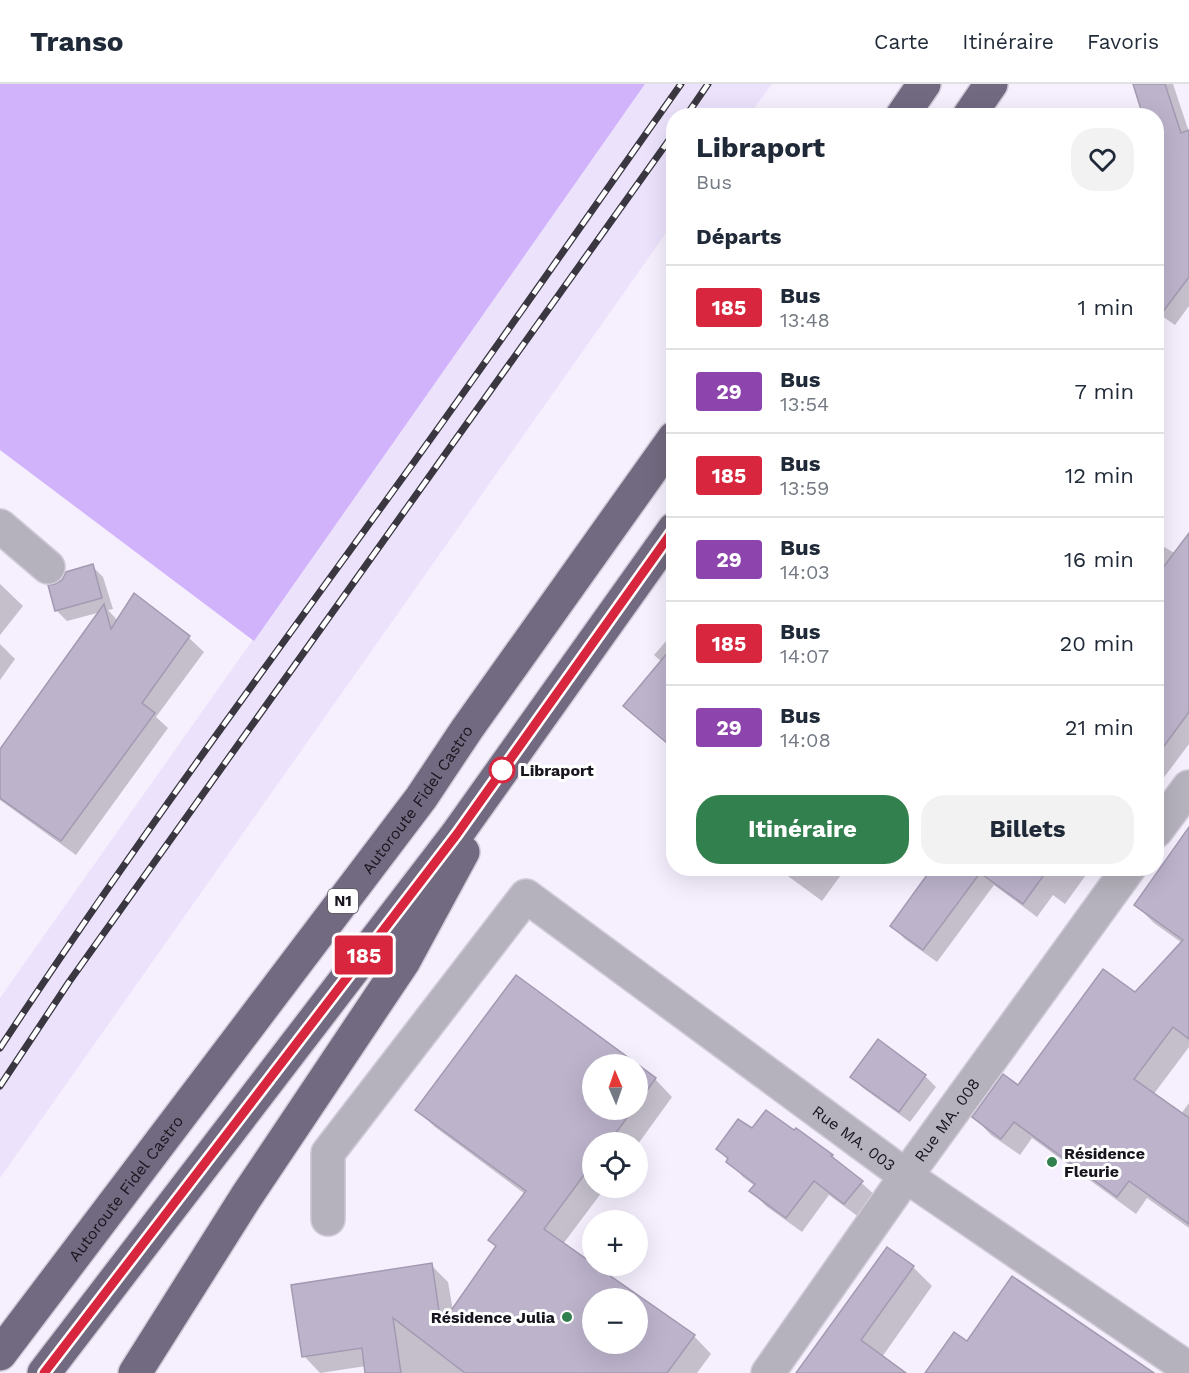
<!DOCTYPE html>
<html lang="fr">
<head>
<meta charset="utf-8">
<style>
  body { margin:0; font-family:"Work Sans",sans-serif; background:#f2f2f3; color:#1f2937; height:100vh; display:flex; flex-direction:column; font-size:22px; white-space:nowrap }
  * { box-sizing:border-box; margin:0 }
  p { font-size:20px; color:#747a83 }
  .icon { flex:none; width:33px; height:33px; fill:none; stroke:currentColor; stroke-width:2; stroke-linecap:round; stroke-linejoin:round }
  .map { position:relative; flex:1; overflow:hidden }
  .panel { position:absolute; left:666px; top:24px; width:498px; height:768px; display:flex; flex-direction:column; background:#fff; border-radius:24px; box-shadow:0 6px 24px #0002 }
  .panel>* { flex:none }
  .badge { padding:0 12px; border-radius:4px; font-size:21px; line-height:39px }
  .needle { width:39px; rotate:358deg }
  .controls { position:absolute; left:582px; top:970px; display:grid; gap:12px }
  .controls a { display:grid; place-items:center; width:66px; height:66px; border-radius:50%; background:#fff; box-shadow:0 6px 24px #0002; font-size:30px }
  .map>.badge { position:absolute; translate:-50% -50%; box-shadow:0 0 0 3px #fff }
  h2 { padding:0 30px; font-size:22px; line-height:54px }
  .round { display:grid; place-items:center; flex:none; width:63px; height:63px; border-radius:24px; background:#f2f2f3 }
  .headline { display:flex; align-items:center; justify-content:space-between; height:102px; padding:0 30px }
  h1 { font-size:28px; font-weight:700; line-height:45px }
  .primary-button { display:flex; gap:12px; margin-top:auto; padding:12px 30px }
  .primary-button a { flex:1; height:69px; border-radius:24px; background:#33804f; color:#fff; font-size:24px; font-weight:700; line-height:69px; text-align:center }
  .primary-button a+a { background:#f2f2f3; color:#1f2937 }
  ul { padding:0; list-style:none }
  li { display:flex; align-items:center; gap:18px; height:84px; padding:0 30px; border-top:2px solid #e0e1e3 }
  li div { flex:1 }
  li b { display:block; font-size:22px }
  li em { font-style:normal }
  li .badge { min-width:66px; font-weight:700; text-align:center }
  header { display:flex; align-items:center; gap:36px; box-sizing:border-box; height:84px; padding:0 30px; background:#fff; border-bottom:2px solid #e0e1e3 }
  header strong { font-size:28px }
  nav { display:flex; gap:33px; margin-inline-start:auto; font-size:21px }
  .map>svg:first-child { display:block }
  .built { fill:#ece2fc }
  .forest { fill:#d1b3fc }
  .shadow { fill:#0003; fill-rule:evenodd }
  .building { fill:#bdb4cc; stroke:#a39ab2; stroke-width:1.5; fill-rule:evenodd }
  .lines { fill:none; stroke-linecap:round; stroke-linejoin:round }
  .minor-casing { stroke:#d2ccda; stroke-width:36 }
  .highway-casing { stroke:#d2ccda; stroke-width:36 }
  .minor { stroke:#b6b2bd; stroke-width:33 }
  .highway { stroke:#726a80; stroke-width:33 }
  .rail-casing { stroke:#3a3740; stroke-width:7 }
  .rail { stroke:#fff; stroke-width:4.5; stroke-dasharray:14; stroke-linecap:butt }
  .line-casing { stroke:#fff; stroke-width:14 }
  .line { stroke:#d7263d; stroke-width:9 }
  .stop-dot { fill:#fff; stroke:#d7263d; stroke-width:3 }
  .poi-dot { fill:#33804f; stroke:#fff; stroke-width:2 }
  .labels { text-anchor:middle; stroke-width:6; stroke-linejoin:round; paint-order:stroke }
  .shield { fill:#fff; stroke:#5d5b62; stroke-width:1.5 }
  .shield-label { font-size:15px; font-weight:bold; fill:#18151e }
  .stop-label { font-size:16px; font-weight:bold; fill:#18151e; stroke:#fff; text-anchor:start }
  .street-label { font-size:16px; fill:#18151e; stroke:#fff }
  .poi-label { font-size:16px; font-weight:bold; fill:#18151e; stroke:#fff; text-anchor:start }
</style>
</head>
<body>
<header>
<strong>Transo</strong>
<nav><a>Carte</a><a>Itinéraire</a><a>Favoris</a></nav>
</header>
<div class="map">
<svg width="1189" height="1289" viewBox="0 0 1189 1289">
  <rect width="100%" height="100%" fill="#f5effe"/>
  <polygon class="built" points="645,0 772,0 749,31 674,32 673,139 0,1094 0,914"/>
  <polygon class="forest" points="0,0 645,0 254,557 0,366"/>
  <g class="shadow">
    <polygon points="1134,0 1173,0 1189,48 1189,222 1175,241 1156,228 1156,32"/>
    <polygon points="1189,452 1189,660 1156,704 1156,458 1176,470"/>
    <polygon points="92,482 103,493 113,525 108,526 118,537 135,511 189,554 204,568 156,633 168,644 76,771 0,716 0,667 101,528 67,537 56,526 55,502"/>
    <polygon points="0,500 23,522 0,551"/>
    <polygon points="674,548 674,665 625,622 662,578 654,571"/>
    <polygon points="0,560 15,575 0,596"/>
    <polygon points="1189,753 1189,963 1153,1011 1181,1030 1189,1019 1189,1144 1147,1114 1136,1130 1032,1054 1020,1071 991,1051 974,1033 1018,1003 1135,910 1182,859 1154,839 1136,821"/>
    <polygon points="777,784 846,784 822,817"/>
    <polygon points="934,784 1091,784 1065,820 1053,811 1037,833 994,801 937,878 905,855 892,842"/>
    <path d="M516,893l120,88h-44v45h46v-44l17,13 17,18 -34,47 -46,-1v45h13l-42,56 131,92 17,18 -14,19h-330l-1,-7 -46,7 -16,-17 127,-91 17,17 5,29 44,-64 28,-53 -90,-67 -18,-17zM592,1215h46v45h-46z"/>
    <polygon points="878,957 925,992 936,1003 910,1038 863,1004 852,993"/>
    <polygon points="796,1046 832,1072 877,1113 860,1134 829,1111 802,1148 766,1122 751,1107 755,1102 743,1093 718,1065 752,1047 795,1048"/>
    <polygon points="913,1183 932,1202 882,1273 904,1289 798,1289"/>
  </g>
  <g class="building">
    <polygon points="1133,0 1165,0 1181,49 1189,46 1189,193 1156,237 1156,32 1143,32"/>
    <polygon points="1189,449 1189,628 1156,673 1156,493"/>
    <polygon points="93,480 102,514 55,527 48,501 55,500 62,496 66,488"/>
    <polygon points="134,509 190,552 142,619 155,629 61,757 0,714 0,665 104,520 111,545"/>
    <polygon points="674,561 674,665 623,622"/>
    <polygon points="1189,743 1189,955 1173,943 1134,995 1189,1034 1189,1140 1129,1097 1117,1113 1014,1038 1001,1055 972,1033 1003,990 1018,1001 1103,885 1135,908 1183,856 1134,821"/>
    <polygon points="932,784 1049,784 1023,820 980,789 923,866 890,842"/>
    <path d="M516,891l140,103 -18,25v-38h-46v45h41l-25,33h-16v21l-48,65 48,34v3h4l99,69 -28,38h-202l-72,-55 8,55h-36l-3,-25 -60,9 -11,-72 141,-22 9,62 55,-79 -8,-6 38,-49 -111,-81zM592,1215h46v45h-46z"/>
    <polygon points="878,955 926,991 899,1028 850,993"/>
    <polygon points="766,1026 794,1046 796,1044 833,1071 831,1072 863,1097 844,1120 814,1097 786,1134 749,1107 755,1100 726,1078 728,1074 716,1065 738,1035 752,1044"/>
    <polygon points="887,1163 914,1182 861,1256 906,1289 796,1289"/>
    <polygon points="1012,1192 1154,1289 925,1289 954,1248 967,1257"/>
  </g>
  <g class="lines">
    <defs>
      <g id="minor">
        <polyline points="0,442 48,483"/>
        <polyline points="1156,747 1189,703"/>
        <path id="s1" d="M328,1135v-66l198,-257 380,280 283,193"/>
        <path id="s2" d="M768,1289l138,-197 223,-308"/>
      </g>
      <g id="highway">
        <polyline points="902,32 924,0"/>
        <polyline points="969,32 991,0"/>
        <path id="s3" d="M0,1270l421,-556 46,-69 207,-291"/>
        <polyline points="44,1289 457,750 674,445"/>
        <polyline points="135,1289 246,1113 404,877 463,768"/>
      </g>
    </defs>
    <use href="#minor" class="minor-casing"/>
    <use href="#highway" class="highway-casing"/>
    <use href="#minor" class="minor"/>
    <use href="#highway" class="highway"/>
    <defs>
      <g id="rail">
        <polyline points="686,32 708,0"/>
        <path d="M0,964c131,-200 274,-392 414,-586 90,-125 178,-252 267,-378"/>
        <polyline points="0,1002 69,898 674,49"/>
      </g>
    </defs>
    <use href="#rail" class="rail-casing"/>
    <use href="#rail" class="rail"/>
  </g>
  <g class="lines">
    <defs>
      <polyline id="line" points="44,1289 457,750 674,445"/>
    </defs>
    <use href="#line" class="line-casing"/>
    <use href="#line" class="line"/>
  </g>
  <circle class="stop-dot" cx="502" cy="686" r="12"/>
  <g class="poi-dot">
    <circle cx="1052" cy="1078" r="6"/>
    <circle cx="567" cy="1233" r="6"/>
  </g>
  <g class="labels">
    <rect class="shield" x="328" y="805" width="30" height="24" rx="4.5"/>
    <g class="shield-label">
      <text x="343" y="822">N1</text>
    </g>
    <g class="stop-label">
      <text x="520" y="692">Libraport</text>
    </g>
    <g class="street-label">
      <text dy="6" stroke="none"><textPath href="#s3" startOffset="694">Autoroute Fidel Castro</textPath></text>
      <text dy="6" stroke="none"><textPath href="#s2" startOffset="310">Rue MA. 008</textPath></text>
      <text dy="6" stroke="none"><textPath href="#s1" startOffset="798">Rue MA. 003</textPath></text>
      <text dy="6" stroke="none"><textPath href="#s3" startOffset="208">Autoroute Fidel Castro</textPath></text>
    </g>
    <g class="poi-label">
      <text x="1064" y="1075">Résidence<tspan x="1064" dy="18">Fleurie</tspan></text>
      <text x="555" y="1239" text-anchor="end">Résidence Julia</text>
    </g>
  </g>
</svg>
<div class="controls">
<a><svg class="needle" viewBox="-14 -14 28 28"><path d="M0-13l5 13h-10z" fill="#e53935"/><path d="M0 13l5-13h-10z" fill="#747a83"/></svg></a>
<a><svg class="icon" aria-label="locate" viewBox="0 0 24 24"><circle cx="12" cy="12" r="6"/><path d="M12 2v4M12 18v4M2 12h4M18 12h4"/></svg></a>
<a>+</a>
<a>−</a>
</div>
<b class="badge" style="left:364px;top:871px;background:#d7263d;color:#fff">185</b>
<section class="panel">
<div class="headline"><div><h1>Libraport</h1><p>Bus</p></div><a class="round"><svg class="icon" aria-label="heart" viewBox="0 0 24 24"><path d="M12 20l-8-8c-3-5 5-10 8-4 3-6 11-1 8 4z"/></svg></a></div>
<h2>Départs</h2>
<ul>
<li><span class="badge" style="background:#d7263d;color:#fff">185</span><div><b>Bus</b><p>13:48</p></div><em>1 min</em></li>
<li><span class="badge" style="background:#8e44ad;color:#fff">29</span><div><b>Bus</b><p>13:54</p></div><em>7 min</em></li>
<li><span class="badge" style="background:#d7263d;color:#fff">185</span><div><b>Bus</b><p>13:59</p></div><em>12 min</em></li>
<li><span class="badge" style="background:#8e44ad;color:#fff">29</span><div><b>Bus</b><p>14:03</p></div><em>16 min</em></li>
<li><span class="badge" style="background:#d7263d;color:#fff">185</span><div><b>Bus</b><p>14:07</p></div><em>20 min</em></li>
<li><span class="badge" style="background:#8e44ad;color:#fff">29</span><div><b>Bus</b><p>14:08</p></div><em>21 min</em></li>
</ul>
<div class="primary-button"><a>Itinéraire</a><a>Billets</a></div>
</section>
</div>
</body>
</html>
